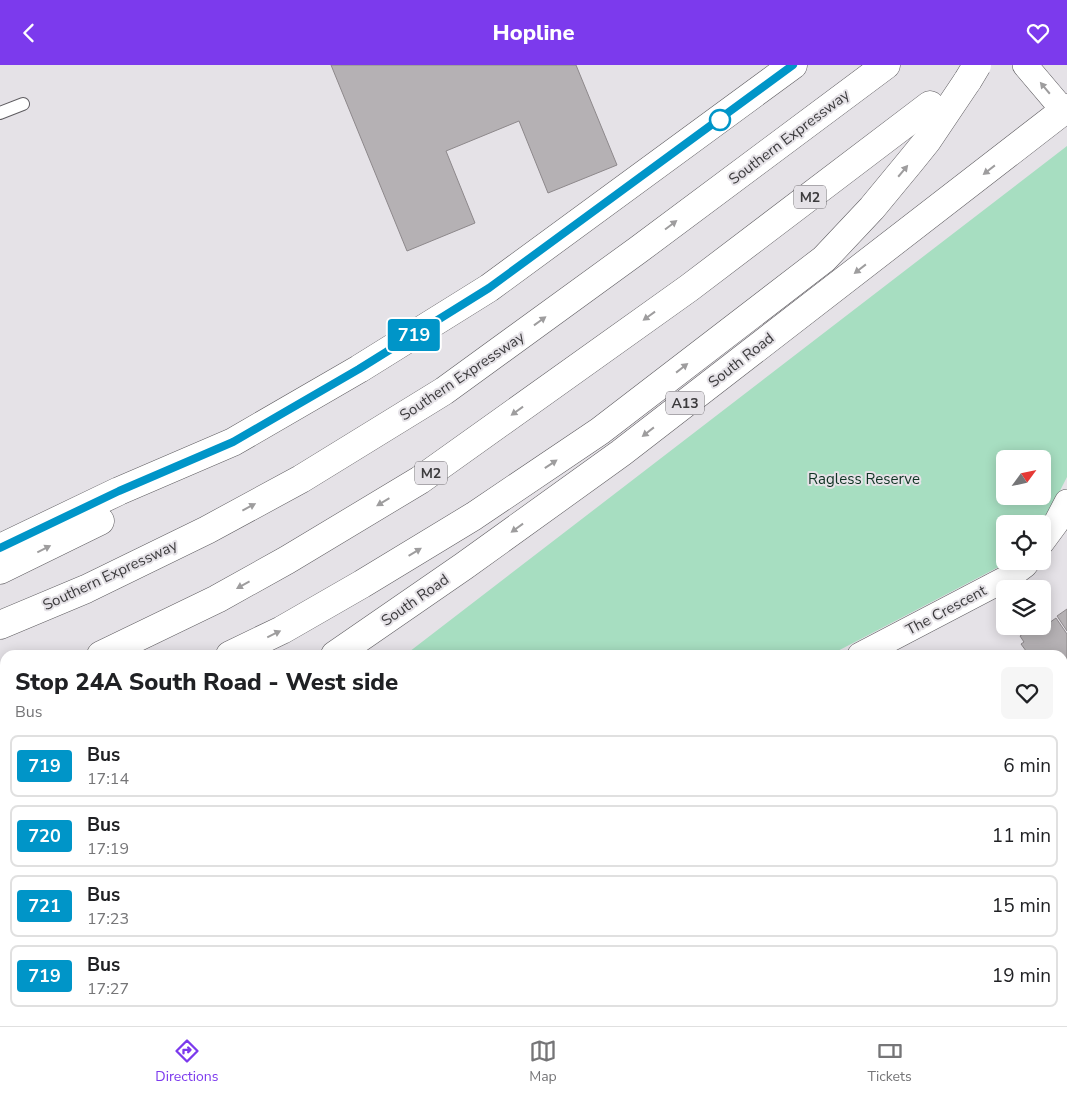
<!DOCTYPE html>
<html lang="en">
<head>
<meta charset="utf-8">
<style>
  body { margin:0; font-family:"Nunito Sans",sans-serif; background:#f6f6f6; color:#202124; height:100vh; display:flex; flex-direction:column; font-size:19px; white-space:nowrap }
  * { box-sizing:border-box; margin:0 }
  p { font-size:16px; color:#757577 }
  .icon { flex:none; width:28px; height:28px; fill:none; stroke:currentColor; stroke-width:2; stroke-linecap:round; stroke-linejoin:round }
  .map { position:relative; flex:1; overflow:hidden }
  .panel { position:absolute; left:0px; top:585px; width:1068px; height:376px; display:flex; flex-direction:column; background:#fff; border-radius:15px 15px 0 0; box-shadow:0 2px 12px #0003 }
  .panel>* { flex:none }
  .badge { padding:0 10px; border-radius:4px; font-size:18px; line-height:32px }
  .needle { width:32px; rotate:57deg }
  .controls { position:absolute; left:996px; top:385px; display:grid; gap:10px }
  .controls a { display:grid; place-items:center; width:55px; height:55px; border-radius:8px; background:#fff; box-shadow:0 2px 12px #0003; font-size:25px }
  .map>.badge { position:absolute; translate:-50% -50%; box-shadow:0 0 0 2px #fff }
  .round { display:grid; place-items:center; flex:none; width:52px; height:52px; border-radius:8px; background:#f6f6f6 }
  .overview { display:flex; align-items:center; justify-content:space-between; height:85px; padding:0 15px }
  h1 { font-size:24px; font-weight:800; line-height:38px }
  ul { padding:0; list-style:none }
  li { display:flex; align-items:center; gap:15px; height:62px; margin:0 10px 8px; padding:0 5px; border:2px solid #e0e0e0; border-radius:8px }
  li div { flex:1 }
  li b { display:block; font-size:19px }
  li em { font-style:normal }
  li .badge { min-width:55px; font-weight:700; text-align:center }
  header { display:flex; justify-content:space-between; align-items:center; height:65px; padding:0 15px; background:#7c3aed; color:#fff; font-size:22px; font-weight:800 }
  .dock { display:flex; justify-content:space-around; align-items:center; height:70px; border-top:1px solid #e0e0e0; background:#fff; font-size:14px; color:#757577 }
  .dock a { display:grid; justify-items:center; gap:2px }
  .dock .current { color:#7c3aed }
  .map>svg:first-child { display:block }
  .green { fill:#a7dec1; fill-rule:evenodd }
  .building { fill:#b5b1b4; stroke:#8d888b }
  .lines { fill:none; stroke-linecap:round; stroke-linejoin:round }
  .lane-casing { stroke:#5e5c60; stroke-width:14 }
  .street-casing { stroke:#5e5c60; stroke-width:26 }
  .highway-casing { stroke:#5e5c60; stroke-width:29 }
  .lane { stroke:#fff; stroke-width:12 }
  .street { stroke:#fff; stroke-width:25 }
  .highway { stroke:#fff; stroke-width:28 }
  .highway-bridge-casing { stroke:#5e5c60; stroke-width:29; stroke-linecap:butt }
  .highway-bridge { stroke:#fff; stroke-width:28 }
  .oneway { fill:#9e9d9e }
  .line-casing { stroke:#fff; stroke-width:11 }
  .line { stroke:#0095c8; stroke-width:8 }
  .stop-dot { fill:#fff; stroke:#0095c8; stroke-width:2.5 }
  .labels { text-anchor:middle; stroke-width:4; stroke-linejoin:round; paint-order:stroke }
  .shield { fill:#e5e2e7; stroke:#6f6d70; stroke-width:1 }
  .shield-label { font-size:14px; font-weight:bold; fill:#3c3b3d }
  .street-label { font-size:15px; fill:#3c3b3d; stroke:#e5e2e7 }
  .park-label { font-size:15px; fill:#0f3223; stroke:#e5e2e7 }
</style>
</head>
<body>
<header><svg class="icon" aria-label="back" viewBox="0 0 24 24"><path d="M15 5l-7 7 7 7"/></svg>Hopline<svg class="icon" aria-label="heart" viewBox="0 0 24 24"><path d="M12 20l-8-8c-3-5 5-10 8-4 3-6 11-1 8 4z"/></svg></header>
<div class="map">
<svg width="1067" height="961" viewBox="0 0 1067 961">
  <rect width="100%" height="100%" fill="#e5e2e7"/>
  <path class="green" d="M1067,81v331l-24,47h-38v37h5l-180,94h-425zM1005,394h37v37h-37z"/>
  <g class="building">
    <polygon points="331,0 576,0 617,100 548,128 519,56 446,86 475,158 407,186"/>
    <polygon points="1067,544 1067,566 1057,551"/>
    <polygon points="1056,553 1067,569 1067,634 1062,637 1062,590 1029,590 1021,579 1024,577 1020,571 1034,561 1039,565"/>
    <polygon points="1062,718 1064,721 1067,719 1067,736 1062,739"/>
    <polygon points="1067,736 1067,773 1062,776 1062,739"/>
    <polygon points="1067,773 1067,784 1062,778"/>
    <polygon points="1062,827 1067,833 1067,863 1062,866"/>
    <polygon points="1067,863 1067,893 1062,887 1062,866"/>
    <polygon points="1067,917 1067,953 1057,961 1004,961 1010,956 1062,956 1062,921"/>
    <polygon points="42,956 369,956 363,961 46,961"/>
    <polygon points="825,956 832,956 836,961 818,961"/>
  </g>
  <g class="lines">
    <defs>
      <polyline id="lane" points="0,48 23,39"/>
      <g id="street">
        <polyline points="1025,0 1064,46"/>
        <polyline points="1042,477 1056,458 1067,437"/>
        <polyline points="860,590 1009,512 1025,500 1028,496"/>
        <polyline points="926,956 929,961"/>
      </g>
      <g id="highway">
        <polyline points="0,483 119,426 233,377 359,304 489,223 793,0"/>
        <polyline points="0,505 100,456"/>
        <polyline points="0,560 86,524 207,465 301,414 444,326 638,185 886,0"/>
        <polyline points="101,590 217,534 287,495 420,415 689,223 930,40"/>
        <polyline points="230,590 282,565 362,519 474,451 600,366 824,194 872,143 910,97 927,76 968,15"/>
        <polyline points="335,590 464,501 621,388 1067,43"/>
        <polyline points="0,635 5,632"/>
        <polyline points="0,702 5,699"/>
        <polyline points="0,768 5,765"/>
        <polyline points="0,826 5,821"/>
      </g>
    </defs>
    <use href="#lane" class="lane-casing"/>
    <use href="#street" class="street-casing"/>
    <use href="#highway" class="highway-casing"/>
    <use href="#lane" class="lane"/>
    <use href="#street" class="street"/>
    <use href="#highway" class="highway"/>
    <defs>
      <polyline id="highway-bridge" points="968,15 977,0"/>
    </defs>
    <use href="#highway-bridge" class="highway-bridge-casing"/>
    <use href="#highway-bridge" class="highway-bridge"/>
  </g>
  <defs><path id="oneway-solid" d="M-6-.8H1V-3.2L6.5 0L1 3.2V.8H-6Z" transform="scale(1.25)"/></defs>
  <g class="oneway">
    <use href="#oneway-solid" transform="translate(1045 23) rotate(-130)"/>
    <use href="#oneway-solid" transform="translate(989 105) rotate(142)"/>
    <use href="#oneway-solid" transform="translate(903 106) rotate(-50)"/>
    <use href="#oneway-solid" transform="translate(671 160) rotate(-37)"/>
    <use href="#oneway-solid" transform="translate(860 204) rotate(142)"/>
    <use href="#oneway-solid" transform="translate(649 251) rotate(144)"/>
    <use href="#oneway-solid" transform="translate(540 256) rotate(-36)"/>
    <use href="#oneway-solid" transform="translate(682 303) rotate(-38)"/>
    <use href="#oneway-solid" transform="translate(517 346) rotate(144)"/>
    <use href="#oneway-solid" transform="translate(648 367) rotate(142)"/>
    <use href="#oneway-solid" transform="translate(551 399) rotate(-34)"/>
    <use href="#oneway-solid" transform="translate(383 437) rotate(149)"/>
    <use href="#oneway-solid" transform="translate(249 442) rotate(-28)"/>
    <use href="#oneway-solid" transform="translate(517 463) rotate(144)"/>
    <use href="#oneway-solid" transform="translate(44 484) rotate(-27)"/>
    <use href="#oneway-solid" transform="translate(415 487) rotate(-31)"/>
    <use href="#oneway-solid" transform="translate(243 520) rotate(151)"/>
    <use href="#oneway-solid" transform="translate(274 569) rotate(-26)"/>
  </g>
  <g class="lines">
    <defs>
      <polyline id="line" points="0,483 119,426 233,377 359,304 489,223 793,0"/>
    </defs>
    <use href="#line" class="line-casing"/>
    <use href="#line" class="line"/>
  </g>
  <circle class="stop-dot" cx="720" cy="55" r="10"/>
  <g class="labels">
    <g class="shield">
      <rect x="794" y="120.5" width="32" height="23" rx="4"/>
      <rect x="666" y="326.5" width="38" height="23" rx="4"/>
      <rect x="415" y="396.5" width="32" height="23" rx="4"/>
    </g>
    <g class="shield-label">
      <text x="810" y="137">M2</text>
      <text x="685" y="343">A13</text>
      <text x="431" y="413">M2</text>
    </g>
    <g class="street-label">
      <text transform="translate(789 72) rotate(-37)" y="5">Southern Expressway</text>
      <text transform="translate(741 295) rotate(-38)" y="5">South Road</text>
      <text transform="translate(462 311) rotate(-34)" y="5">Southern Expressway</text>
      <text transform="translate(110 510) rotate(-25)" y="5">Southern Expressway</text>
      <text transform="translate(415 535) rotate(-35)" y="5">South Road</text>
      <text transform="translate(946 545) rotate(-28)" y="5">The Crescent</text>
    </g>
    <g class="park-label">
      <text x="864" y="419">Ragless Reserve</text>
    </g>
  </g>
</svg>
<div class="controls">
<a><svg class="needle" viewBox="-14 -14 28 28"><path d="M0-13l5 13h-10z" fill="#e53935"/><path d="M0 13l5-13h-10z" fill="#757577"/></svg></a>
<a><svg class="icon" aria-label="locate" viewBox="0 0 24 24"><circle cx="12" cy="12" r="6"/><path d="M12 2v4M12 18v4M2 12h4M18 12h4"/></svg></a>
<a><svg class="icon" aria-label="layers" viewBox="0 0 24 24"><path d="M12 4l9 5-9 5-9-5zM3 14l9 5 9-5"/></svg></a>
</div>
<b class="badge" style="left:414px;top:270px;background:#0095c8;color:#fff">719</b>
<section class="panel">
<div class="overview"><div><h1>Stop 24A South Road - West side</h1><p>Bus</p></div><a class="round"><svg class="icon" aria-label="heart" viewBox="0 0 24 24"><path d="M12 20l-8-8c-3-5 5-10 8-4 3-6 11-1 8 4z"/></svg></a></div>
<ul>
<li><span class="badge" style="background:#0095c8;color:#fff">719</span><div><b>Bus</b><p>17:14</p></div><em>6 min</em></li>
<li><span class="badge" style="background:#0095c8;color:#fff">720</span><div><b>Bus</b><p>17:19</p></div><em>11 min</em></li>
<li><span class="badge" style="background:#0095c8;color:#fff">721</span><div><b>Bus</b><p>17:23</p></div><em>15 min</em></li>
<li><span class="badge" style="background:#0095c8;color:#fff">719</span><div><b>Bus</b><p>17:27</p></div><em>19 min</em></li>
</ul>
</section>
</div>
<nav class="dock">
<a class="current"><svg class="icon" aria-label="directions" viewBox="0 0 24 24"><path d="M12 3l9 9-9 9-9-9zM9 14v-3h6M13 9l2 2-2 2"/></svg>Directions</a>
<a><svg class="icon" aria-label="map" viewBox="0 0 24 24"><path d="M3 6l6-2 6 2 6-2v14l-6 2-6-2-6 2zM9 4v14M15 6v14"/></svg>Map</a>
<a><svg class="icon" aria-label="tickets" viewBox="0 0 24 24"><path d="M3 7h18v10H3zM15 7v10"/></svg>Tickets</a>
</nav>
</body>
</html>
